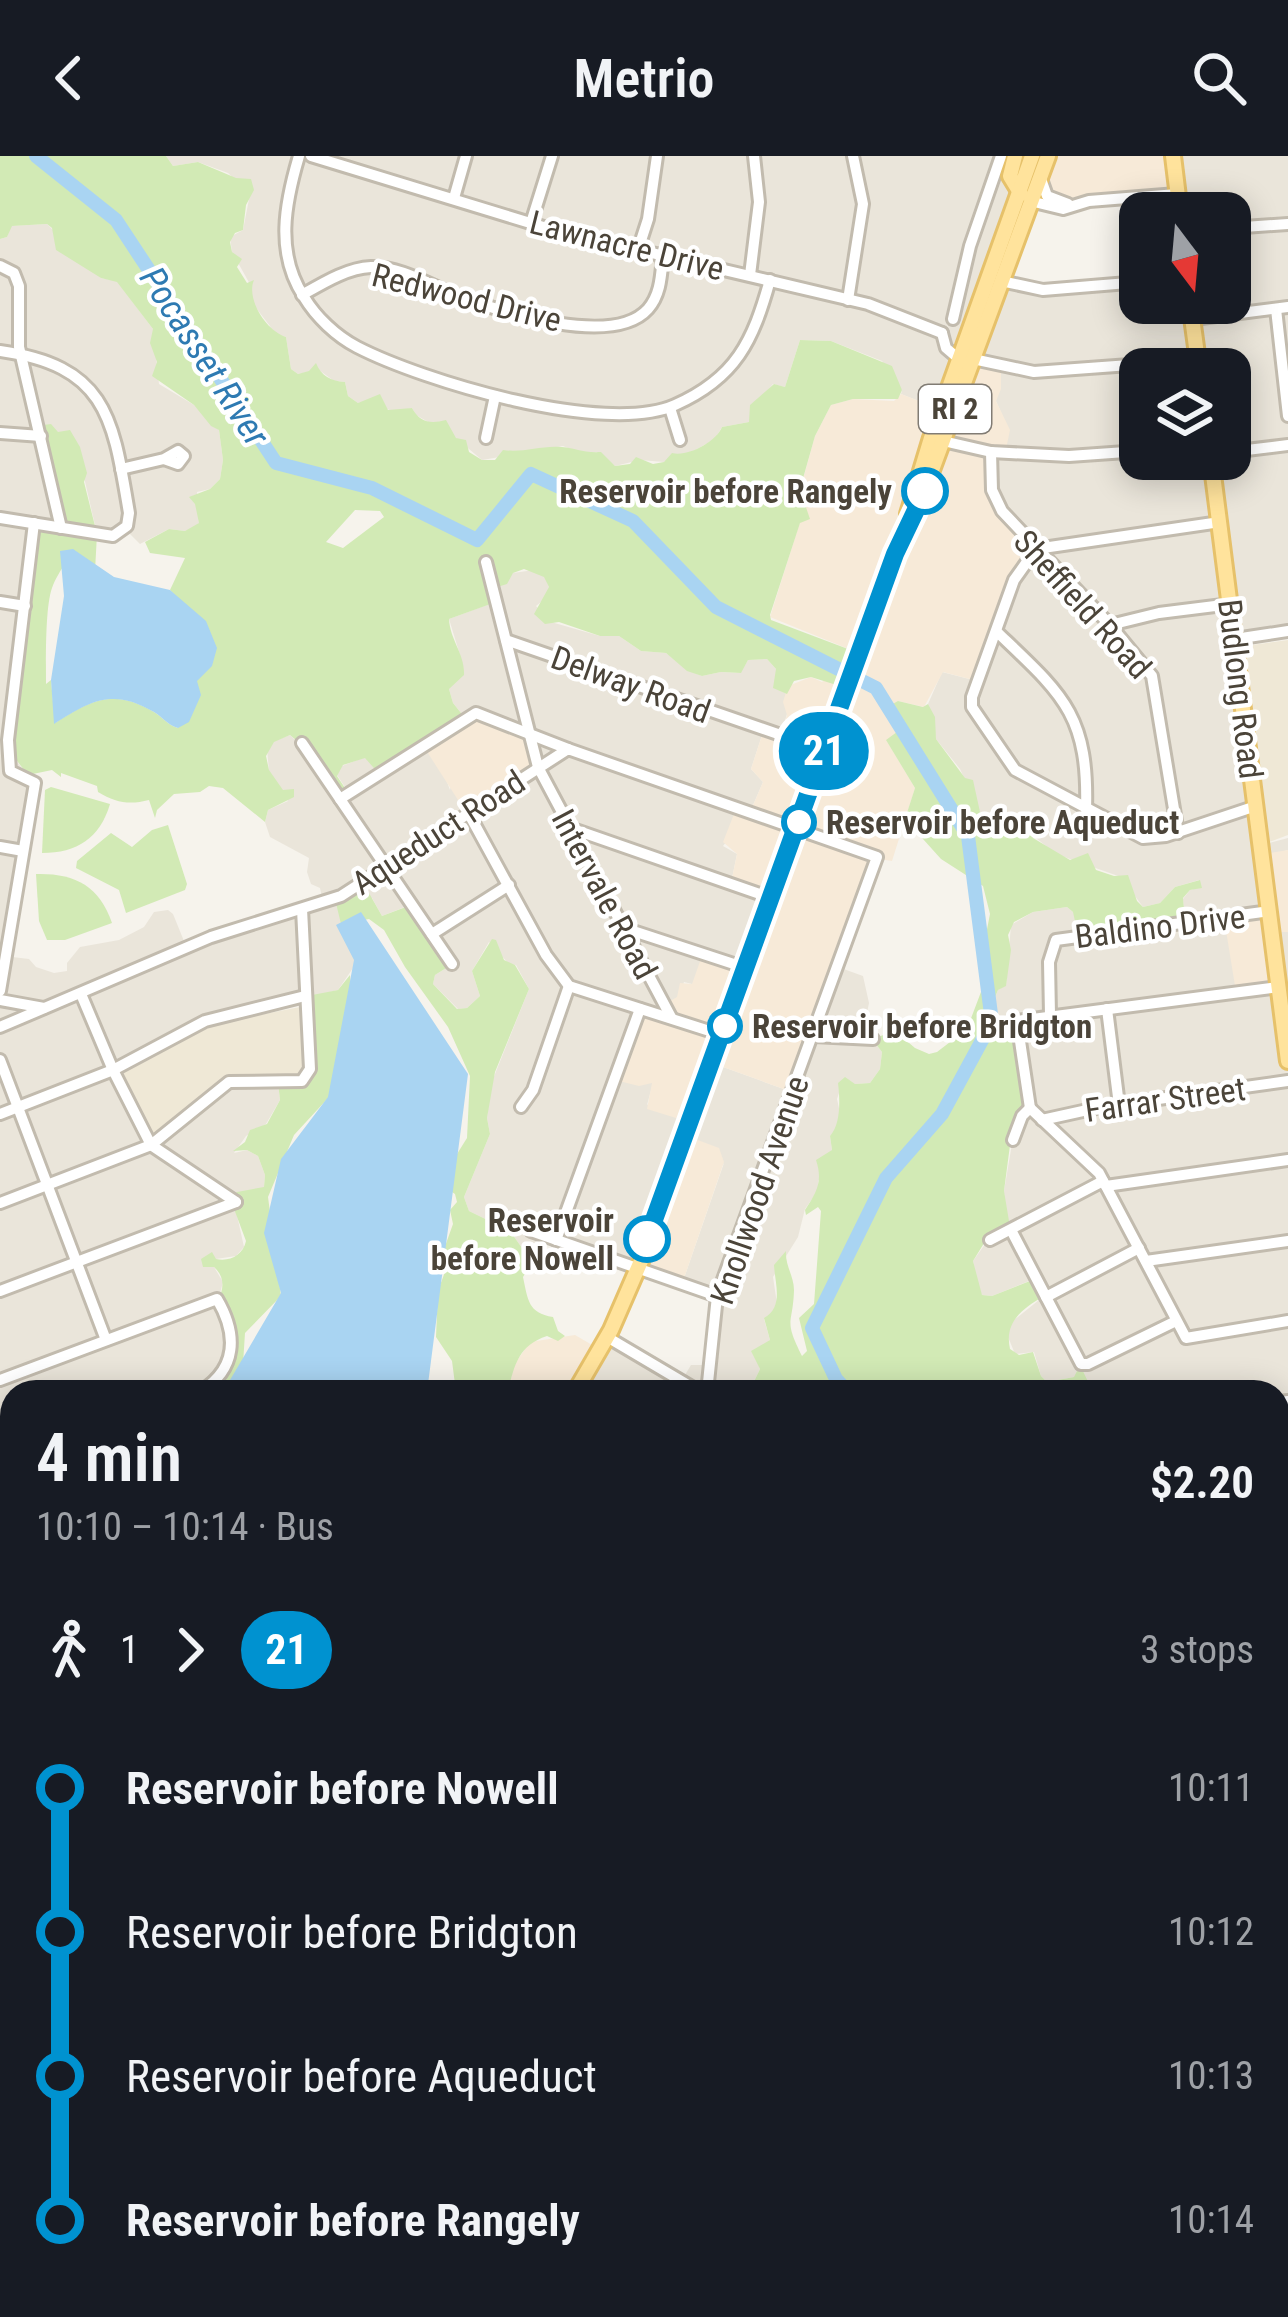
<!DOCTYPE html>
<html lang="en">
<head>
<meta charset="utf-8">
<style>
  body { margin:0; font-family:"Roboto Condensed",sans-serif; background:#20242c; color:#f1f3f6; height:100vh; display:flex; flex-direction:column; font-size:45px; white-space:nowrap }
  * { box-sizing:border-box; margin:0 }
  p { font-size:39px; color:#9ea1a6 }
  .icon { flex:none; width:66px; height:66px; fill:none; stroke:currentColor; stroke-width:2; stroke-linecap:round; stroke-linejoin:round }
  .map { position:relative; flex:1; overflow:hidden }
  .side { position:absolute; left:0px; top:1224px; width:1290px; height:939px; display:flex; flex-direction:column; background:#171b24; border-radius:36px 36px 0 0; box-shadow:0 6px 30px #0003 }
  .side>* { flex:none }
  .badge { padding:0 24px; border-radius:39px; font-size:42px; line-height:78px }
  .needle { width:78px; rotate:164deg }
  .buttons { position:absolute; left:1119px; top:36px; display:grid; gap:24px }
  .buttons a { display:grid; place-items:center; width:132px; height:132px; border-radius:24px; background:#171b24; box-shadow:0 6px 30px #0003; font-size:60px }
  .map>.badge { position:absolute; translate:-50% -50%; box-shadow:0 0 0 6px #fff }
  .legs { display:flex; align-items:center; gap:18px; height:132px; padding:0 36px; font-size:39px }
  .legs p { margin-inline-start:auto }
  .head { display:flex; align-items:center; justify-content:space-between; height:204px; padding:0 36px }
  h1 { font-size:66px; font-weight:600; line-height:90px }
  ul { padding:0 36px; list-style:none }
  li { display:flex; align-items:center; gap:42px; height:144px; font-size:45px }
  li i { display:grid; place-items:center; width:18px; height:100%; margin:0 15px; background:currentColor }
  li i::after { content:''; width:30px; height:30px; margin:-15px; border:9px solid; border-radius:50%; background:#171b24 }
  li p { margin-inline-start:auto }
  li:first-child i { background:linear-gradient(#0000 50%,currentColor 0) }
  li:last-child i { background:linear-gradient(currentColor 50%,#0000 0) }
  header { display:flex; justify-content:space-between; align-items:center; height:156px; padding:0 36px; background:#171b24; font-size:54px; font-weight:600 }
  .map>svg:first-child { display:block }
  .residential { fill:#eae5da; fill-rule:evenodd }
  .commercial { fill:#f7ead8 }
  .education { fill:#efe8d6 }
  .green { fill:#d2eab5; fill-rule:evenodd }
  .water { fill:#a9d4f2 }
  .lines { fill:none; stroke-linecap:round; stroke-linejoin:round }
  .river { stroke:#a9d4f2; stroke-width:14 }
  .minor-casing { stroke:#c2bbae; stroke-width:16 }
  .major-casing { stroke:#e6c16a; stroke-width:20 }
  .minor { stroke:#fff; stroke-width:10 }
  .major { stroke:#ffe39c; stroke-width:14 }
  .line-1-casing { stroke:#fff; stroke-width:27 }
  .line-1 { stroke:#0092d0; stroke-width:18 }
  .stop-1-dot { fill:#fff; stroke:#0092d0; stroke-width:6 }
  .labels { text-anchor:middle; stroke-width:9; stroke-linejoin:round; paint-order:stroke }
  .shield { fill:#fff; stroke:#817c74; stroke-width:3 }
  .shield-label { font-size:30px; font-weight:bold; fill:#4b4439 }
  .street-label { font-size:33px; fill:#4b4439; stroke:#fff }
  .stop-label { font-size:33px; font-weight:bold; fill:#4b4439; stroke:#fff; text-anchor:end }
  .water-label { font-size:36px; font-style:italic; fill:#2e7ab2; stroke:#fff }
</style>
</head>
<body>
<header><svg class="icon" aria-label="back" viewBox="0 0 24 24"><path d="M15 5l-7 7 7 7"/></svg>Metrio<svg class="icon" aria-label="search" viewBox="0 0 24 24"><circle cx="10" cy="10" r="6"/><path d="M15 15l6 6"/></svg></header>
<div class="map">
<svg width="1288" height="2161" viewBox="0 0 1288 2161">
  <rect width="100%" height="100%" fill="#f6f3ec"/>
  <g class="residential">
    <path d="M166,0h849l3,41 7,4 -27,75 23,9 62,3 57,-5v20h90v-90h-51l-6,-57h115v475l-51,3 25,211 26,-7v12l-10,3 -8,57 -36,54 2,27 38,-59h14v569l-4,-18 -6,-1v-90h-131l-4,-8 -8,8h-35l-26,-15 -27,5 -6,-6 -7,-24 -19,2 -9,-22 3,-8 35,-28 -10,-17 -42,17 -10,-1 -4,-6 -5,-28 32,-45 -1,-25 11,-65 -16,-106 -6,-18 5,-12 8,-5 5,-60 22,-13 34,-5 6,5 112,8 -2,-21 7,-9 11,-3 -2,-7 -24,7 -15,16 -17,4 -22,-30 -65,-23 -35,-28h-15l-5,-11 -21,-3 -20,-43 -24,-30 -8,-35 14,-32 35,9 19,-179 -9,-52 19,-2 -3,-31 -7,-16 3,-21 -57,30 -41,-16 1,-4 -20,-29 -51,-20 -31,-1 -15,47 -12,-3 -15,17 -9,21 -27,5 -7,12 -25,14 -26,9 -24,-2 -25,6 -18,-14 -14,2 -20,-8 -81,14 -26,-22 -40,-23 -4,-7 -18,4 -25,-11 -11,2 -10,-7 -3,-14 -11,-1 -15,-11 -21,4 -7,-5 -5,-32 -10,-3 -23,-30 -2,-18 -19,-34 -2,-15 13,-7 7,-36 -22,-21 -30,-11 -25,4zM1140,213h90v90h-90z"/>
    <polygon points="47,68 101,122 117,125 153,173 159,228 194,249 219,274 223,304 220,323 210,333 197,336 199,367 195,372 185,375 169,373 140,388 126,374 97,378 84,321 55,275 60,371 10,596 33,627 4,800 29,803 36,811 54,817 67,815 67,807 80,791 119,784 144,771 154,756 168,754 173,758 186,790 323,746 320,732 311,728 307,716 309,702 270,681 265,666 268,654 288,645 269,615 267,593 274,585 290,579 349,637 337,619 342,610 365,601 371,605 424,591 443,615 450,634 465,562 453,547 449,533 460,499 449,463 495,446 494,432 513,417 534,414 545,421 549,431 546,442 536,450 551,466 600,480 619,480 641,495 666,497 687,514 702,520 721,516 740,517 748,504 767,503 776,513 778,533 787,538 787,558 780,581 763,576 751,613 763,626 751,654 723,690 737,698 731,727 768,741 747,810 692,828 684,826 646,926 653,927 647,949 712,907 792,936 838,811 863,820 869,847 862,881 872,883 882,896 880,913 870,927 855,928 839,937 837,943 840,957 836,975 830,980 832,994 818,1026 819,1033 805,1053 798,1081 773,1121 777,1148 773,1158 764,1163 770,1184 756,1201 760,1213 749,1236 575,1236 607,1182 682,1224 691,1209 707,1209 716,1141 682,1128 724,1007 638,1114 557,1080 541,1086 532,1106 510,1075 469,1055 464,1041 490,978 487,962 491,928 529,833 516,809 509,808 489,786 472,815 480,840 467,852 458,853 433,828 435,819 451,809 410,749 382,760 372,742 353,812 338,834 204,866 115,914 150,987 228,928 278,927 280,944 266,968 246,980 234,997 247,994 258,1000 265,1019 264,1032 234,1046 244,1091 236,1100 216,1103 214,1111 223,1126 218,1145 228,1203 208,1232 210,1236 12,1236 12,2044 0,2040 0,83 7,81 11,70"/>
    <polygon points="671,2151 769,2151 899,2161 680,2161"/>
  </g>
  <g class="commercial">
    <polygon points="1015,0 1173,0 1176,39 1076,53 1025,45 1018,41"/>
    <polygon points="962,203 1001,208 1001,233 996,245 1010,274 1006,293 988,291 993,335 1034,392 1024,404 977,525 943,516 924,551 898,545 902,573 887,585 915,632 892,705 879,703 792,936 712,907 689,966 647,953 652,927 639,930 615,924 640,853 666,860 665,848 677,841 680,827 692,828 703,797 744,812 770,745 731,727 737,698 723,686 736,653 751,654 763,626 751,613 763,576 780,580 787,559 783,546 788,530 811,521 822,526 856,496 770,461 800,366 804,350 800,334 815,280 831,249 853,243 894,245 901,238 942,254"/>
    <polygon points="476,556 524,572 537,611 467,658 424,591"/>
    <polygon points="1288,694 1288,776 1274,776 1278,826 1236,836 1224,762 1269,756 1263,698"/>
    <polygon points="687,980 719,992 724,1006 682,1128 638,1114"/>
    <polygon points="575,1179 599,1193 575,1236 508,1236 514,1209 530,1186"/>
    <polygon points="1288,1954 1288,2119 1278,2118 1278,1959"/>
    <polygon points="0,1991 12,1996 12,2151 132,2151 110,2152 103,2157 108,2161 0,2161"/>
    <polygon points="769,2151 1079,2151 1083,2161 899,2161"/>
  </g>
  <g class="education">
    <polygon points="1288,484 1288,679 1269,686 1245,490"/>
    <polygon points="300,851 303,917 295,921 234,922 152,984 120,918 207,869"/>
  </g>
  <g class="green">
    <path d="M0,0h166l7,10 25,-4 38,16 15,1 3,11 -8,15 -3,25 -8,3 -5,9 2,10 10,7 -5,8 10,16 7,-3c-8,18 11,50 32,57l5,32 7,5 11,-3 7,-8c5,13 15,18 29,19l3,14 10,7 22,-9 8,16 24,-2c8,15 19,16 34,12l10,18 10,2 3,12 13,8h13l8,-10c21,3 38,-5 59,-3 14,1 20,6 39,5l14,14 15,-2 6,-7 17,7 11,-2 8,-9c16,4 44,-11 50,-26l27,-5 1,-17 24,-21 11,3 15,-47 31,1 61,25 10,24 -4,9h-45l-22,6 -16,31 -13,46 -2,8 10,29 -10,4 -30,92 1,5 85,32 -10,36 -35,-11 -17,4 -7,13 -14,-6 3,-19 -9,-10 -19,1 -7,13 -20,-1 -19,4 -15,-5 -21,-18 -25,-2 -22,-15h-19l-41,-14 -14,2 -11,-10 15,-27 -5,-10 -20,-8 -11,4 -6,11 -13,4 2,14 -47,17c1,21 16,35 15,56l-15,14 4,14 12,15 -84,58 -16,-18 -22,7 -6,11 12,18 -8,4 -38,-52 -13,-11 -16,7 -8,14 3,14 14,20 11,-1v8l-26,13 -3,12 -42,-34 -14,-2 -9,6 -26,2 -17,16 -2,8 -6,-18c-19,5 -33,3 -51,-8l-1,-6 -36,-13v4l-9,-7 -24,5 -18,-23 24,-227 23,3 -21,-102 15,-2 7,8 12,-2 10,17 7,26 -3,9 13,52 -2,37 -29,-9c-5,8 -11,17 -14,26 -7,19 -6,74 -6,96l5,-4 4,43c36,-23 58,-35 99,-11 10,6 12,12 24,16l19,-47 -21,-85 -6,-6 15,-32 -35,-5 -5,-11 24,-13 16,2 14,-8 -4,-19 -6,-7 21,-8 10,-10 3,-19 -4,-30 -8,-4 -17,-21 -42,-29 5,-14 -7,-19 3,-14 -36,-47 -16,-4 -45,-28 -4,-22 -5,-4 -35,2 -5,11 -7,2zM355,354l25,1 4,6 -41,31 -17,-6z"/>
    <path d="M898,545l25,6 5,-3 7,13 1,22 29,39 8,2 7,32 22,3 3,11 23,2 5,10 37,22 18,-7 8,17 18,6 14,-1 9,26 6,6 17,-4 15,-16 25,-7 2,8 -12,2 -7,8 2,22 -107,15 -5,-23 -6,-5 -34,5 -19,10 -6,13 3,15 -5,36 -8,4 -5,12 6,18 18,3 10,82 -17,40 -6,46 6,36 -24,13 -13,21 9,34 10,1 43,-17 9,17c-22,13 -40,26 -34,53l9,6 14,-3 8,24 6,6 27,-5 6,-12 11,23 -6,4h-280l-1,-4 -11,4h-44l11,-23 -9,-18 19,-11 -6,-22c20,-11 11,-34 10,-53l12,-14c-1,15 8,25 8,39 -1,36 -11,28 8,66l5,-5 -8,-33 15,-14 7,-93 -3,-4 -12,8 -1,-5c12,-18 18,-29 11,-50l16,-10 -2,-14c11,-12 10,-36 8,-53l7,-6 10,7 15,-1 10,-14 2,-17 -10,-13 23,-8 20,17 14,6 8,-2 30,-23 17,-45 -4,-19 10,-51 -7,-28 -42,-27 -36,-40 10,-31 -29,-48 15,-11 -10,-24z"/>
    <path d="M51,631l59,17c-10,34 -33,49 -68,49l3,-63z"/>
    <polygon points="168,669 187,728 185,734 126,757 119,734 76,712 77,705 111,677 132,691 152,674"/>
    <path d="M36,718c38,-1 63,11 76,49l-47,17h-18l-8,-19z"/>
    <path d="M365,730l17,30 29,-11 40,60 -16,10 -2,9 24,25 10,-1 13,-12 -8,-25 20,-32 4,1 8,20 11,5 14,24 -34,83 -8,46 3,16 -26,63 5,14 41,20 22,31 -9,15c5,23 5,36 30,40l5,14 7,5 -7,5 -11,-5c-28,9 -33,29 -39,56h-52l-4,-31 -16,-24 2,-46 8,-22 -3,-17 10,-28 -3,-14 7,-8 -2,-8 -6,-4 3,-28 15,-24 3,-62 -22,-49 -43,-60 -21,-37 -15,-11 -28,5 -6,-25z"/>
    <path d="M350,819l1,15 -21,106 -36,39 -26,62 13,99 -36,37 -2,31 -15,28h-18l-2,-3c23,-34 26,-50 10,-88 6,-13 7,-24 -4,-34h-11l-2,-8 11,-7 4,7c14,3 27,-4 30,-18l-16,-43 7,-6 27,-5 1,-12 -7,-19 -11,-6 -14,1 12,-9 5,-12 17,-6 13,-24 -2,-17 18,-1 14,-13 -3,-73 31,-6z"/>
    <polygon points="1288,1641 1288,1954 1278,1959 1278,1645"/>
    <polygon points="660,2153 668,2161 506,2161 506,2158"/>
  </g>
  <g class="water">
    <path d="M73,393l41,28 56,13 36,31 11,27 -5,18 -15,15 4,14 -12,27 -11,6c-12,-4 -14,-10 -24,-16 -41,-24 -63,-12 -100,12l-3,-44 13,-84 -4,-45z"/>
    <polygon points="361,756 468,918 427,1236 223,1236 281,1137 264,1077 281,1003 328,941 354,804 336,769"/>
  </g>
  <g class="lines">
    <g class="river">
      <polyline points="36,0 116,64 276,307 372,332 477,384 531,318 633,365 716,451 876,532 968,680 992,866 942,958 886,1022 812,1172 836,1223 848,1236"/>
      <polyline points="1278,1710 1288,1721"/>
    </g>
    <defs>
      <g id="minor">
        <path d="M299,0c-14,47 -24,97 5,141 12,20 32,39 53,50 66,34 248,89 318,58 61,-27 78,-64 95,-125"/>
        <polyline points="311,0 550,73 868,148 942,177"/>
        <polyline points="1041,23 1047,40 1068,48"/>
        <polyline points="454,42 466,0"/>
        <polyline points="1030,45 1063,53 1089,45 1177,38"/>
        <polyline points="531,67 552,0"/>
        <polyline points="1230,72 1288,68"/>
        <polyline points="638,94 648,63 657,0"/>
        <polyline points="0,110 14,117 19,130 19,191 61,372"/>
        <polyline points="750,119 759,46 754,0"/>
        <polyline points="1001,125 1043,134 1140,126"/>
        <path d="M302,139c21,-12 45,-27 69,-28 30,-1 62,20 89,30 43,15 153,51 188,12 13,-15 13,-34 15,-53"/>
        <polyline points="848,144 863,48 853,0"/>
        <polyline points="1276,153 1288,260"/>
        <polyline points="953,163 970,90 1001,0"/>
        <polyline points="1193,163 1288,151"/>
        <polyline points="942,177 946,192 959,203"/>
        <path d="M0,195c108,15 113,68 129,162l-2,13 -14,10 -113,-18"/>
        <polyline points="973,203 1034,216 1198,204"/>
        <polyline points="670,252 680,284"/>
        <polyline points="0,277 41,280"/>
        <polyline points="486,282 495,240"/>
        <polyline points="943,285 991,296 1069,300 1140,295"/>
        <polyline points="991,296 992,334 1002,355 1110,469 1152,520 1178,677"/>
        <polyline points="1230,296 1288,289"/>
        <polyline points="121,313 164,303 178,295 184,300 178,308 164,303"/>
        <polyline points="1220,366 1036,393 1014,424 972,541 972,551 1015,614 1143,682 1166,680 1256,650"/>
        <polyline points="486,406 538,611 671,861"/>
        <polyline points="0,446 25,450"/>
        <polyline points="1110,469 1159,457 1231,448"/>
        <path d="M997,476c65,62 92,82 89,178"/>
        <polyline points="1235,483 1288,475"/>
        <polyline points="506,484 824,594"/>
        <polyline points="302,587 452,808"/>
        <polyline points="340,643 476,557 568,593"/>
        <polyline points="469,658 546,799 569,830 722,879"/>
        <polyline points="570,672 771,742"/>
        <polyline points="0,691 23,695"/>
        <polyline points="624,772 746,812"/>
        <polyline points="432,778 509,729"/>
        <polyline points="0,835 35,627 10,615 8,584 34,367"/>
        <polyline points="81,838 113,914 151,989 236,1046"/>
        <polyline points="0,844 44,852"/>
        <polyline points="1107,853 1119,949"/>
        <polyline points="1050,859 1049,806 1056,784 1270,755"/>
        <polyline points="0,871 211,781 341,740 568,593 877,701 717,1140 707,1236"/>
        <polyline points="814,880 873,883"/>
        <polyline points="0,904 106,1184"/>
        <polyline points="521,951 533,934 569,830"/>
        <polyline points="1030,952 1099,1017 1186,1182 1288,1165"/>
        <polyline points="1030,952 1017,865 1279,831"/>
        <polyline points="0,958 113,914 205,865 305,840"/>
        <polyline points="1042,964 1101,951 1288,925"/>
        <polyline points="1013,984 1022,960 1030,952"/>
        <polyline points="1106,1030 1288,1004"/>
        <polyline points="0,1047 151,989 229,926 302,925 310,913 302,753"/>
        <polyline points="1011,1074 1081,1208 1088,1208 1176,1165"/>
        <polyline points="531,1075 717,1140"/>
        <polyline points="556,1084 640,853"/>
        <polyline points="990,1084 1103,1025"/>
        <polyline points="1146,1105 1288,1085"/>
        <polyline points="0,1135 236,1046"/>
        <polyline points="1046,1141 1139,1092"/>
        <polyline points="607,1181 700,1236"/>
        <path d="M0,1224l217,-81c21,36 20,70 -17,93"/>
        <polyline points="1278,1246 1288,1245"/>
        <polyline points="0,1315 12,1311"/>
        <polyline points="1278,1325 1288,1325"/>
        <polyline points="0,1398 12,1394"/>
        <polyline points="0,1504 12,1499"/>
        <polyline points="0,1578 10,1607 0,1636"/>
        <polyline points="0,1668 12,1672"/>
        <polyline points="0,1738 12,1743"/>
        <polyline points="0,1812 12,1816"/>
        <polyline points="0,1881 12,1886"/>
        <polyline points="0,1953 12,1958"/>
        <polyline points="0,2143 12,2147"/>
        <polyline points="22,2151 43,2161"/>
        <polyline points="144,2151 146,2161"/>
        <polyline points="213,2151 214,2161"/>
        <polyline points="280,2151 282,2161"/>
        <polyline points="351,2151 352,2161"/>
        <polyline points="433,2151 434,2161"/>
        <polyline points="498,2151 499,2161"/>
        <polyline points="672,2151 681,2161"/>
        <polyline points="776,2151 906,2161"/>
      </g>
      <g id="major">
        <polyline points="1015,0 1010,20 1021,38"/>
        <polyline points="1173,0 1180,57"/>
        <polyline points="1190,147 1199,213"/>
        <polyline points="1211,303 1288,905"/>
        <polyline points="908,358 931,282 1032,0"/>
        <polyline points="575,1236 611,1174 641,1105 895,398 919,349 1048,0"/>
        <polyline points="0,2039 12,2044"/>
        <polyline points="1278,2118 1288,2118"/>
        <polyline points="1080,2151 1082,2161"/>
        <polyline points="41,2161 46,2151"/>
      </g>
    </defs>
    <use href="#minor" class="minor-casing"/>
    <use href="#major" class="major-casing"/>
    <use href="#minor" class="minor"/>
    <use href="#major" class="major"/>
  </g>
  <g class="lines">
    <defs>
      <polyline id="line-1" points="647,1083 895,398 925,335"/>
    </defs>
    <use href="#line-1" class="line-1-casing"/>
    <use href="#line-1" class="line-1"/>
  </g>
  <g class="stop-1-dot">
    <circle cx="925" cy="335" r="21"/>
    <circle cx="799" cy="666" r="15"/>
    <circle cx="725" cy="870" r="15"/>
    <circle cx="647" cy="1083" r="21"/>
  </g>
  <g class="labels">
    <rect class="shield" x="919" y="229" width="72" height="48" rx="9"/>
    <g class="shield-label">
      <text x="955" y="263">RI 2</text>
    </g>
    <g class="street-label">
      <text transform="translate(627 89) rotate(14)" y="12">Lawnacre Drive</text>
      <text transform="translate(467 141) rotate(14)" y="12">Redwood Drive</text>
      <text transform="translate(1083 448) rotate(48)" y="12">Sheffield Road</text>
      <text transform="translate(631 528) rotate(20)" y="12">Delway Road</text>
      <text transform="translate(1241 533) rotate(83)" y="12">Budlong Road</text>
      <text transform="translate(438 676) rotate(-33)" y="12">Aqueduct Road</text>
      <text transform="translate(605 738) rotate(62)" y="12">Intervale Road</text>
      <text transform="translate(1160 770) rotate(-7)" y="12">Baldino Drive</text>
      <text transform="translate(1165 943) rotate(-8)" y="12">Farrar Street</text>
      <text transform="translate(759 1034) rotate(-71)" y="12">Knollwood Avenue</text>
    </g>
    <g class="stop-label">
      <text x="892" y="347">Reservoir before Rangely</text>
      <text x="826" y="678" text-anchor="start">Reservoir before Aqueduct</text>
      <text x="752" y="882" text-anchor="start">Reservoir before Bridgton</text>
      <text x="614" y="1076">Reservoir<tspan x="614" dy="38">before Nowell</tspan></text>
    </g>
    <g class="water-label">
      <text transform="translate(205 200) rotate(57)" y="13">Pocasset River</text>
    </g>
  </g>
</svg>
<div class="buttons">
<a><svg class="needle" viewBox="-14 -14 28 28"><path d="M0-13l5 13h-10z" fill="#e53935"/><path d="M0 13l5-13h-10z" fill="#9ea1a6"/></svg></a>
<a><svg class="icon" aria-label="layers" viewBox="0 0 24 24"><path d="M12 4l9 5-9 5-9-5zM3 14l9 5 9-5"/></svg></a>
</div>
<b class="badge" style="left:824px;top:595px;background:#0092d0;color:#fff">21</b>
<section class="side">
<div class="head"><div><h1>4 min</h1><p>10:10 – 10:14 · Bus</p></div><b>$2.20</b></div>
<div class="legs"><svg class="icon" aria-label="walk" viewBox="0 0 24 24"><circle cx="13" cy="4" r="2"/><path d="M13 8l-2 6 4 7M11 14l-3 7M7 12l3-4h3l4 4"/></svg>1<svg class="icon" aria-label="forward" viewBox="0 0 24 24"><path d="M9 5l7 7-7 7"/></svg><b class="badge" style="background:#0092d0;color:#fff">21</b><p>3 stops</p></div>
<ul>
<li><i style="color:#0092d0"></i><b>Reservoir before Nowell</b><p>10:11</p></li>
<li><i style="color:#0092d0"></i><span>Reservoir before Bridgton</span><p>10:12</p></li>
<li><i style="color:#0092d0"></i><span>Reservoir before Aqueduct</span><p>10:13</p></li>
<li><i style="color:#0092d0"></i><b>Reservoir before Rangely</b><p>10:14</p></li>
</ul>
</section>
</div>
</body>
</html>
